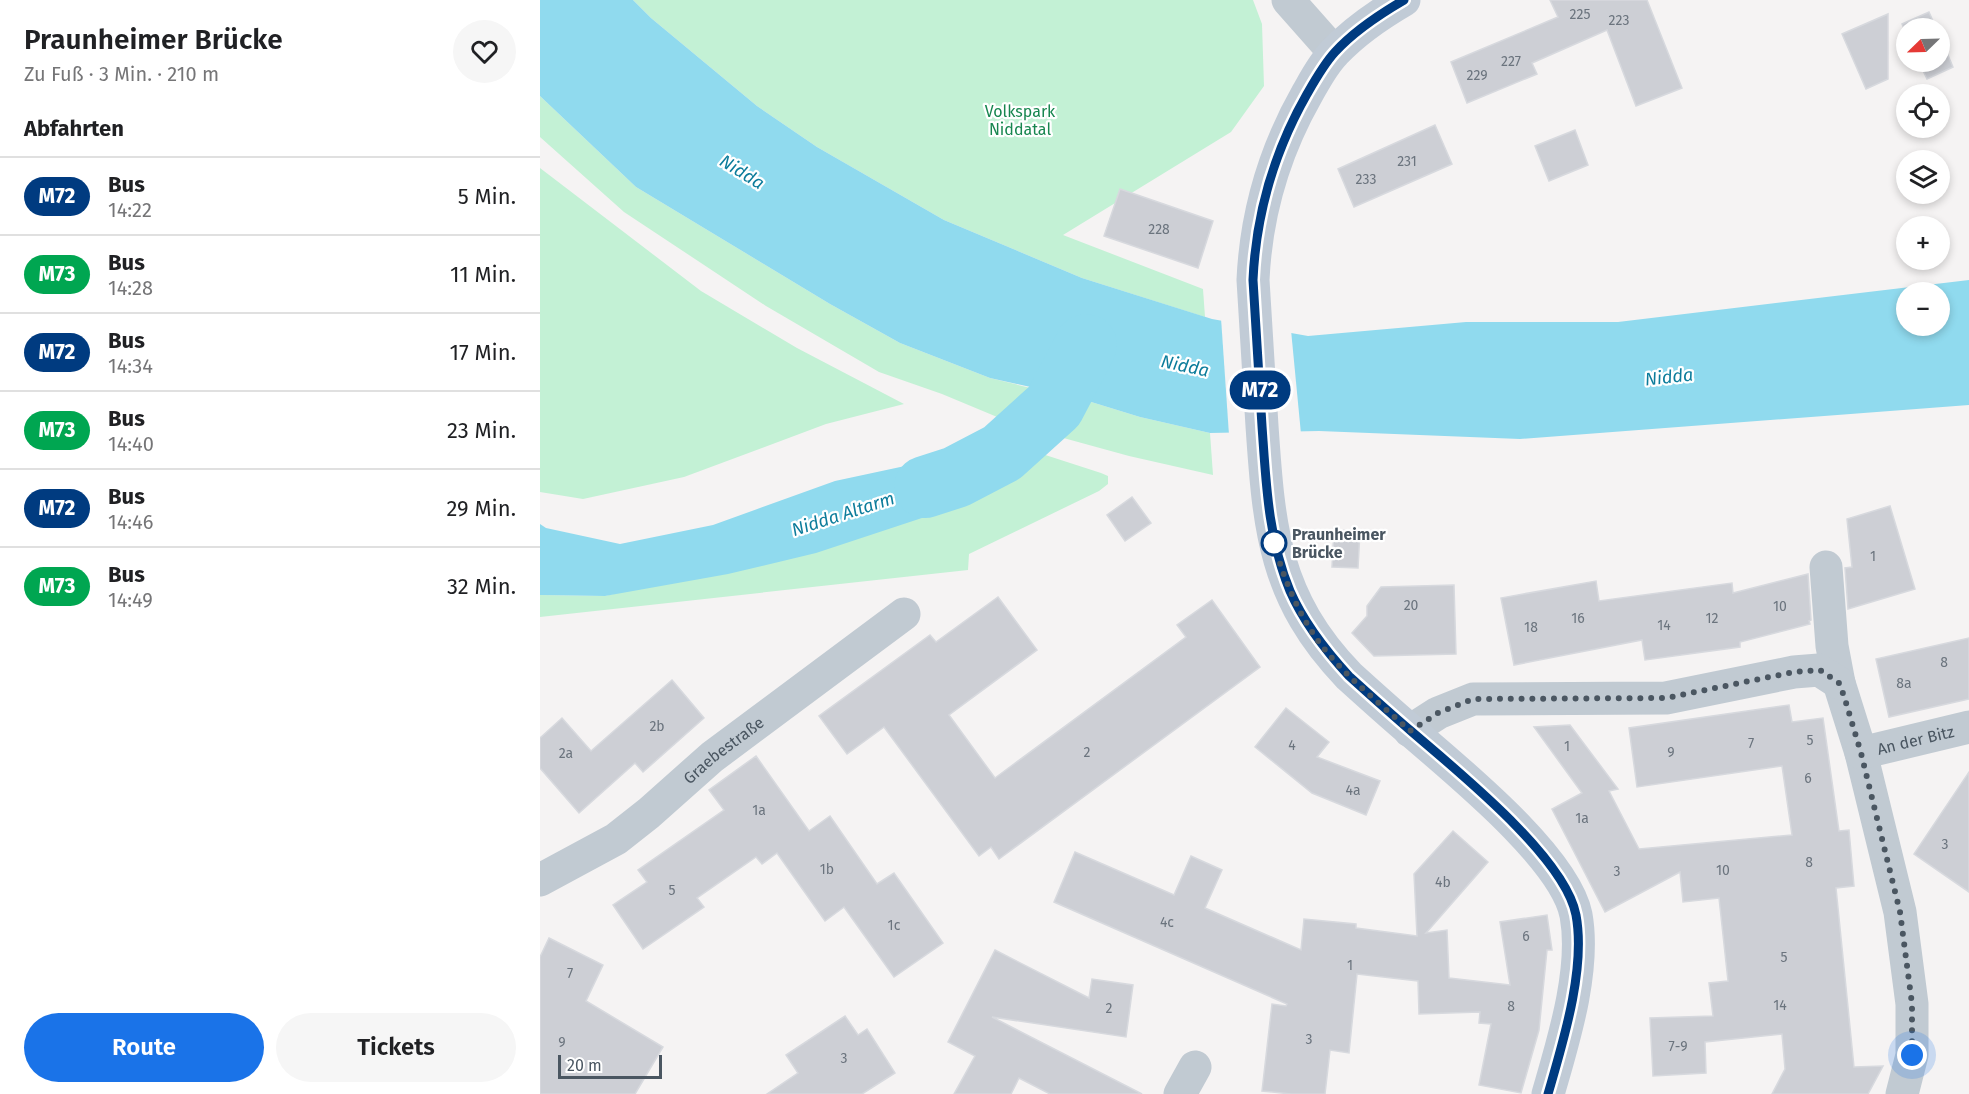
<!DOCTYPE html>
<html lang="de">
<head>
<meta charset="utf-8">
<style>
  body { margin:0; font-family:"Fira Sans",sans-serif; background:#f6f6f6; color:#202124; height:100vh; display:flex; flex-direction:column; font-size:22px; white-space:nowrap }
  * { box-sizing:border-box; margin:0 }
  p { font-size:20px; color:#757577 }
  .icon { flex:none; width:33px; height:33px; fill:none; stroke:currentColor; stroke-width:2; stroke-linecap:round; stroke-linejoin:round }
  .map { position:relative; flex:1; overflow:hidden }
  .drawer { display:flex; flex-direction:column; background:#fff; width:540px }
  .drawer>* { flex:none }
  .badge { padding:0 12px; border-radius:20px; font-size:21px; line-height:39px }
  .needle { width:39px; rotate:247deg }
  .buttons { position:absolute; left:1356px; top:18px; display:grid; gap:12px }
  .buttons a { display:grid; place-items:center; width:54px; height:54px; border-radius:50%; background:#fff; box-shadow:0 3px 9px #0003; font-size:30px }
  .scale { position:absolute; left:18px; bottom:15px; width:104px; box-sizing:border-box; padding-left:6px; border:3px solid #4a5661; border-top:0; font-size:16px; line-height:21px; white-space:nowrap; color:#4a5661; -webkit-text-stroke:4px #fff; paint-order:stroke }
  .you { position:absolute; width:30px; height:30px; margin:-15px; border:4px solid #fff; border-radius:50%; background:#1a73e8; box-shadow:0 0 0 9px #1a73e833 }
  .map>.badge { position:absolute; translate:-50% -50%; box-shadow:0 0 0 3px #fff }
  h2 { padding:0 24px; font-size:22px; line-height:54px }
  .round { display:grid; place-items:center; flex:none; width:63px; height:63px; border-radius:32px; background:#f6f6f6 }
  .summary { display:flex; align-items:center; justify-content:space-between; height:102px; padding:0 24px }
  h1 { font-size:28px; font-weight:600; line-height:45px }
  .cta { display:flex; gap:12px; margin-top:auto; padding:12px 24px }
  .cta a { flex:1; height:69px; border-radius:36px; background:#1a73e8; color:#fff; font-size:24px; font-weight:600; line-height:69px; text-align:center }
  .cta a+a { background:#f6f6f6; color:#202124 }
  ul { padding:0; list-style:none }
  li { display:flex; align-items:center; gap:18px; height:78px; padding:0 24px; border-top:2px solid #e0e0e0 }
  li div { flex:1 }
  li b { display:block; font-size:22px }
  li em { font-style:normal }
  li .badge { min-width:66px; font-weight:700; text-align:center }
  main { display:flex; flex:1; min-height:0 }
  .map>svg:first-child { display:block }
  .green { fill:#c3f1d5 }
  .water { fill:#90daee; fill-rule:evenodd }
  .pier { fill:#f5f3f3 }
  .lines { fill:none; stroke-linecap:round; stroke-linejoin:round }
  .river { stroke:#90daee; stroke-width:62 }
  .building { fill:#cdcfd5; stroke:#d7d9de; stroke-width:1.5 }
  .minor { stroke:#c1cad2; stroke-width:33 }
  .secondary { stroke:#c1cbd6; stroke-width:33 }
  .line-casing { stroke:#fff; stroke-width:14 }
  .line { stroke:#003b80; stroke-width:9 }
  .walk { stroke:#4a5661; stroke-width:6; stroke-dasharray:0 10.8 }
  .stop-dot { fill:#fff; stroke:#003b80; stroke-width:3 }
  .labels { text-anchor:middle; stroke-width:4.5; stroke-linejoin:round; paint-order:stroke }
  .number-label { font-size:14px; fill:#6b747e }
  .park-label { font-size:16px; fill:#17864f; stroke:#fff }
  .stop-label { font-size:16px; font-weight:bold; fill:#4a5661; stroke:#fff; text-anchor:start }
  .street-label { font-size:16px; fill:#4a5661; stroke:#fff }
  .water-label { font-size:18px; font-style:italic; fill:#0c7c9b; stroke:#fff }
</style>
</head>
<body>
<main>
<section class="drawer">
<div class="summary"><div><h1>Praunheimer Brücke</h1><p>Zu Fuß · 3 Min. · 210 m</p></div><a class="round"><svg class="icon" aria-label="heart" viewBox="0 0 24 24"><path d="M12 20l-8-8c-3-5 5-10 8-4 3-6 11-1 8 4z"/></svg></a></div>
<h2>Abfahrten</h2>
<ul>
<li><span class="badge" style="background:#003b80;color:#fff">M72</span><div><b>Bus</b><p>14:22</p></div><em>5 Min.</em></li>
<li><span class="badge" style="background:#00a651;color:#fff">M73</span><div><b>Bus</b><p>14:28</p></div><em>11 Min.</em></li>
<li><span class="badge" style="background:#003b80;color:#fff">M72</span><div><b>Bus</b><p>14:34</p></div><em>17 Min.</em></li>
<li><span class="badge" style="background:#00a651;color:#fff">M73</span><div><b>Bus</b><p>14:40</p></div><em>23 Min.</em></li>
<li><span class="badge" style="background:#003b80;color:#fff">M72</span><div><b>Bus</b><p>14:46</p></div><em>29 Min.</em></li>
<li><span class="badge" style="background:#00a651;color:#fff">M73</span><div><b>Bus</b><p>14:49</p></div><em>32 Min.</em></li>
</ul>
<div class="cta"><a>Route</a><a>Tickets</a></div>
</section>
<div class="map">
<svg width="1429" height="1094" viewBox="0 0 1429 1094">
  <rect width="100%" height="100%" fill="#f5f3f3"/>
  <g class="green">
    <polygon points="93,0 713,0 722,24 724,86 691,132 523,235 663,289 665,317 542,278 404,220 277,147 217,106 111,18"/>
    <polygon points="0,96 96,187 290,304 360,343 450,378 503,391 462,419 402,394 339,372 226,306 84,212 0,137"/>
    <polygon points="0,168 161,291 257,348 364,404 286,424 144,477 43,499 0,492"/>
    <polygon points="535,397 600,417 670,433 673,475 589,456 498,431"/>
    <polygon points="465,442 561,473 568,476 568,484 559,491 429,554 428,570 0,617 0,595 65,596 391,515 466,475 471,475"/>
  </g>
  <g class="water">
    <path d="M0,0h93l18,18 106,88 60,41 127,73 138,58 130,41 96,17 158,-14h152l351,-42v125l-449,34 -201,-8 -109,2 -70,-16 -65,-20 -85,-19 -90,-35 -70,-39 -194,-117 -96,-91zM1366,292h34v34h-34z"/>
    <polygon points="462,453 466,475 391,515 276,553 188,574 65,596 0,595 0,524 6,528 80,544 173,525 295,481 393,460"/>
  </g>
  <polygon class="pier" points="681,318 751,330 761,434 689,435"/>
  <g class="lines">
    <polyline class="river" points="385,487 416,477 462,453 514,406 546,345"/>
  </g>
  <g class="building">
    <polygon points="1010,0 1107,0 1142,88 1096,106 1067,30 992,63 997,74 927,103 911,62 1018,17"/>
    <polygon points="1389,12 1396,28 1366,28 1366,34 1362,24"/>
    <polygon points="1348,14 1348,79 1326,89 1302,34"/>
    <polygon points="1400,36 1413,67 1387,79 1379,62 1400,62"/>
    <polygon points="895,125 912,164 814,207 798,169"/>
    <polygon points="1035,130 1048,165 1009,181 995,146"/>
    <polygon points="580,189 673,221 658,268 564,236"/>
    <polygon points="592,497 611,523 585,541 567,515"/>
    <polygon points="1350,506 1375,589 1308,609 1305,568 1312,567 1307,519"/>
    <polygon points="794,530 820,531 818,568 792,567"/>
    <polygon points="1268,574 1271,620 1269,621 1270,624 1200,642 1200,647 1105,660 1102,640 974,665 961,598 1056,581 1059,601 1192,583 1193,593"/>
    <polygon points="914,585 916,654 834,656 812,633 827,616 827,606 841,587"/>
    <polygon points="458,597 497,650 409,715 455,778 646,637 637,625 672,600 720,667 459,859 451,847 439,856 344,727 307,754 279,716 390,635 396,642"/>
    <polygon points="1429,638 1429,699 1349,717 1336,659"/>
    <polygon points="132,680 164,718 103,772 95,763 39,813 0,768 0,738 22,718 51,751"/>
    <polygon points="1249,705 1252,722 1283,718 1299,831 1309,830 1314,886 1296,888 1314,1067 1343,1066 1328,1094 1232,1094 1245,1069 1242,1034 1165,1042 1166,1073 1113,1076 1110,1018 1173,1016 1169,983 1188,981 1179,898 1143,902 1140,872 1065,912 1012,809 1042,793 994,727 1030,725 1078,789 1069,791 1099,849 1252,835 1242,766 1097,787 1089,728"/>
    <polygon points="746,708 789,742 777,757 840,781 826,815 772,793 715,747"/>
    <polygon points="216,756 269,831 290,816 337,884 354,873 403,943 354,977 304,907 285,921 237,853 222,864 216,857 157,898 164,907 103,949 73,905 107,882 98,870 184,810 169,790"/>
    <polygon points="1429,772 1429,892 1374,854"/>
    <polygon points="913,831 948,862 886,933 907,930 909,978 970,985 960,922 1007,915 1012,950 1007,950 999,1030 981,1093 939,1085 951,1024 939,1023 940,1012 879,1014 878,981 817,974 809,1053 790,1050 785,1094 751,1094 722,1091 732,1004 746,1006 747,1004 514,902 535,852 634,895 651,856 682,870 665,908 761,950 764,919 816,924 816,928 877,936 874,874"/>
    <polygon points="9,938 63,965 46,1001 123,1047 95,1094 0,1094 0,957"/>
    <polygon points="455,950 549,998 552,979 593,985 586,1037 452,1017 602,1094 510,1094 479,1078 471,1094 414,1094 435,1056 408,1042"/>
    <polygon points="305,1016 318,1035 327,1029 355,1073 322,1094 227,1094 258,1073 246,1055"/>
  </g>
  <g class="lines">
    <g class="minor">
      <polyline points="748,0 794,52"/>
      <polyline points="1286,567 1292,646 1299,683 1321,753 1360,912 1372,1004 1372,1055 1362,1094"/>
      <polyline points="870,731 898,713 933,699 1126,698 1254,672 1279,670 1299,683"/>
      <path id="s1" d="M1321,753l108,-26"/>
      <path id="s2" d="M0,880l76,-41 33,-26 63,-56 192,-143"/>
      <polyline points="640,1094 655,1067"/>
    </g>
    <path class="secondary" d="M864,0c-24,14 -50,32 -69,52 -12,12 -20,28 -28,42 -33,58 -51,120 -54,186 3,49 6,97 9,146 7,103 12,172 87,250 21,19 41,37 62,55 45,39 154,127 165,184 10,55 -13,127 -28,179"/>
  </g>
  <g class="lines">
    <defs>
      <path id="line" d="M864,0c-24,14 -50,31 -69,52 -11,12 -20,28 -28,42 -33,58 -51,119 -54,186 3,49 6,97 9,146 4,56 6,112 28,165 14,32 36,60 59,85 21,19 41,37 62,55 45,39 154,126 165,184 10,54 -13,127 -28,179"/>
    </defs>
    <use href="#line" class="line-casing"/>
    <use href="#line" class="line"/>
    <path class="walk" d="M734,543c11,41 29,83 58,115 24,27 52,49 78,73l28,-18 35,-14 193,-1 128,-26 26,-2 19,13 5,13 17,57 39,159 12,92v51"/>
  </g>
  <circle class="stop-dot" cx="734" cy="543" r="12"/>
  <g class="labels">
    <g class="number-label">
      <text x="1040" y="19">225</text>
      <text x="1079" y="25">223</text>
      <text x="971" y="66">227</text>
      <text x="937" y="80">229</text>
      <text x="867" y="166">231</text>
      <text x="826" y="184">233</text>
      <text x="619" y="234">228</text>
      <text x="1333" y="561">1</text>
      <text x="871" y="610">20</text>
      <text x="1240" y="611">10</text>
      <text x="1038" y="623">16</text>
      <text x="1172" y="623">12</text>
      <text x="1124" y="630">14</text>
      <text x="991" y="632">18</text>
      <text x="1404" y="667">8</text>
      <text x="1364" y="688">8a</text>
      <text x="117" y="731">2b</text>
      <text x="1270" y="745">5</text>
      <text x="1211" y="748">7</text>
      <text x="752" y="750">4</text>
      <text x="1027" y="751">1</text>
      <text x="547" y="757">2</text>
      <text x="1131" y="757">9</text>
      <text x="26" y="758">2a</text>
      <text x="1268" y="783">6</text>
      <text x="813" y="795">4a</text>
      <text x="219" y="815">1a</text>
      <text x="1042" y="823">1a</text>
      <text x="1405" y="849">3</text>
      <text x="1269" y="867">8</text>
      <text x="287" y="874">1b</text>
      <text x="1183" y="875">10</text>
      <text x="1077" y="876">3</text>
      <text x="903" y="887">4b</text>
      <text x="132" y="895">5</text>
      <text x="627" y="927">4c</text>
      <text x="354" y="930">1c</text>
      <text x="986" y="941">6</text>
      <text x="1244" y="962">5</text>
      <text x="810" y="970">1</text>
      <text x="30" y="978">7</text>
      <text x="1240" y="1010">14</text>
      <text x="971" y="1011">8</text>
      <text x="569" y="1013">2</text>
      <text x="769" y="1044">3</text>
      <text x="22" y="1047">9</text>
      <text x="1138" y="1051">7-9</text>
      <text x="304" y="1063">3</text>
    </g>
    <g class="park-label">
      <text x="480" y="117">Volkspark<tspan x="480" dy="18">Niddatal</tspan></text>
    </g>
    <g class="stop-label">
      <text x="752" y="540">Praunheimer<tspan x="752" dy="18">Brücke</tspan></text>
    </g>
    <g class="street-label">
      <text dy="6" stroke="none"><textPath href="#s1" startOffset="56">An der Bitz</textPath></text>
      <text dy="6" stroke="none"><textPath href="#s2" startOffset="226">Graebestraße</textPath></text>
    </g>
    <g class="water-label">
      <text transform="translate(202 172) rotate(32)" y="6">Nidda</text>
      <text transform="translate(645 366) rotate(12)" y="6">Nidda</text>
      <text transform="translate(1129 377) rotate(-6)" y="6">Nidda</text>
      <text transform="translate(303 514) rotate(-18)" y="6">Nidda Altarm</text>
    </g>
  </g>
</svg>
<div class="buttons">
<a><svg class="needle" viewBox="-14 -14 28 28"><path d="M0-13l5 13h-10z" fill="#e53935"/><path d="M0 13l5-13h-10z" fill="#757577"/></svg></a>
<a><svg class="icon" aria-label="locate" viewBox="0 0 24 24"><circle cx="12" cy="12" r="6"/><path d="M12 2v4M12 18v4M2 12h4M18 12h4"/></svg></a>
<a><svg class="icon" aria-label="layers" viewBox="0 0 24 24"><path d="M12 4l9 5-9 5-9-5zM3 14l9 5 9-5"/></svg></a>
<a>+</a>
<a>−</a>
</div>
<div class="scale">20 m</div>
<div class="you" style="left:1372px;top:1055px"></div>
<b class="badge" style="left:720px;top:390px;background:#003b80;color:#fff">M72</b>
</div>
</main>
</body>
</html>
